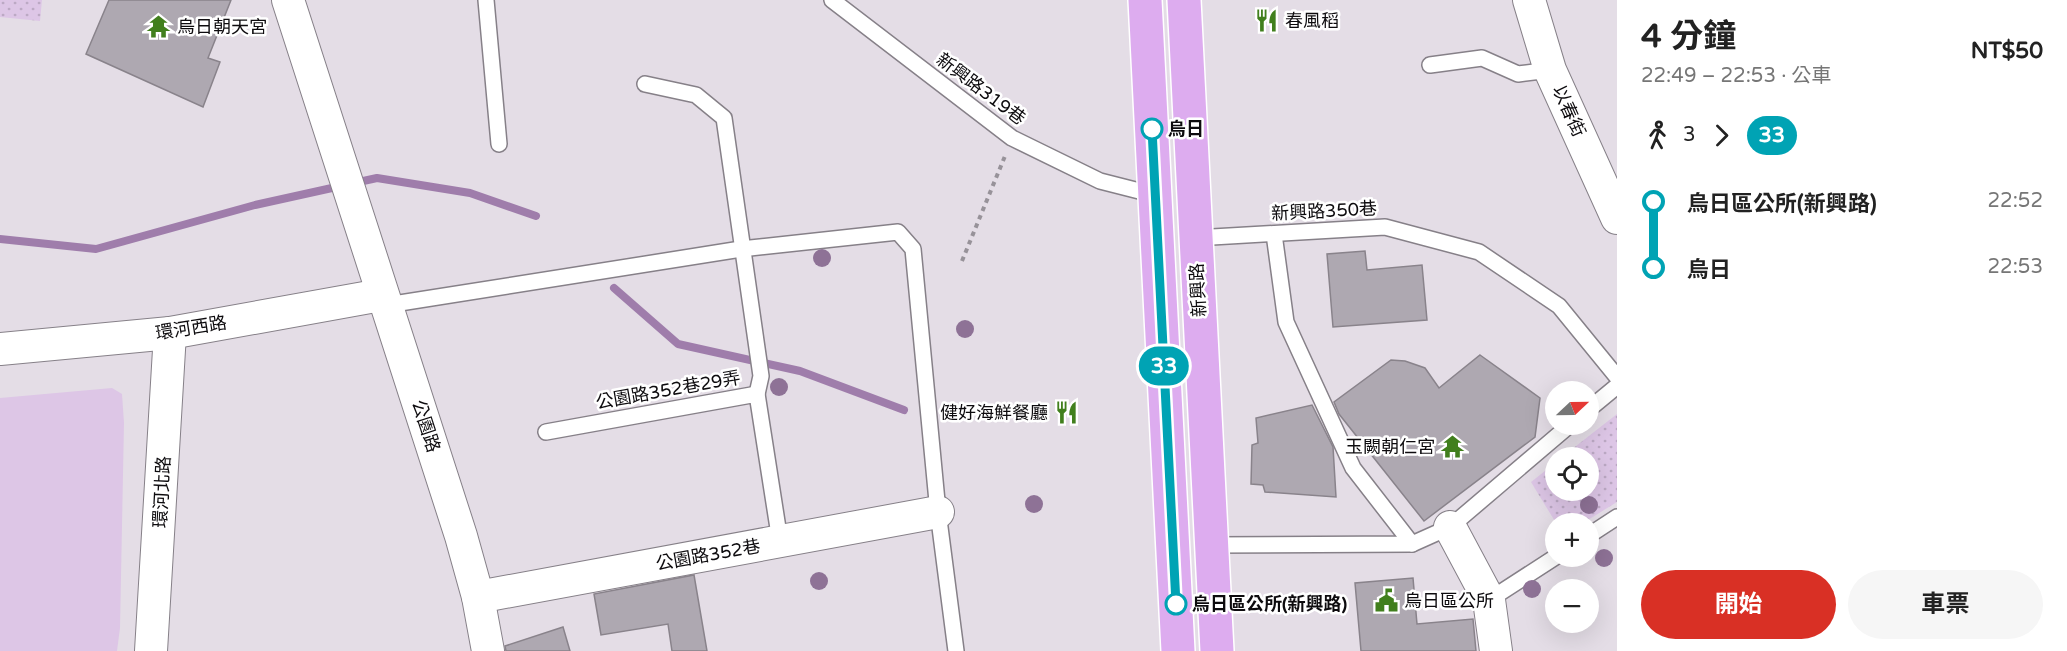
<!DOCTYPE html>
<html lang="zh-TW">
<head>
<meta charset="utf-8">
<style>
  body { margin:0; font-family:"Varela Round","Noto Sans TC",sans-serif; background:#f6f6f6; color:#222; height:100vh; display:flex; flex-direction:column; font-size:22px; white-space:nowrap }
  * { box-sizing:border-box; margin:0 }
  p { font-size:20px; color:#767676 }
  .icon { flex:none; width:33px; height:33px; fill:none; stroke:currentColor; stroke-width:2; stroke-linecap:round; stroke-linejoin:round }
  .map { position:relative; flex:1; overflow:hidden }
  .panel { display:flex; flex-direction:column; background:#fff; width:450px }
  .panel>* { flex:none }
  .badge { padding:0 12px; border-radius:20px; font-size:21px; line-height:39px }
  .needle { width:39px; rotate:68deg }
  .fabs { position:absolute; left:1545px; top:381px; display:grid; gap:12px }
  .fabs a { display:grid; place-items:center; width:54px; height:54px; border-radius:50%; background:#fff; box-shadow:0 6px 24px #0002; font-size:30px }
  .map>.badge { position:absolute; translate:-50% -50%; box-shadow:0 0 0 3px #fff }
  .legs { display:flex; align-items:center; gap:9px; height:66px; padding:0 24px; font-size:20px }
  .legs p { margin-inline-start:auto }
  .overview { display:flex; align-items:center; justify-content:space-between; height:102px; padding:0 24px }
  h1 { font-size:33px; font-weight:700; line-height:45px }
  .action { display:flex; gap:12px; margin-top:auto; padding:12px 24px }
  .action a { flex:1; height:69px; border-radius:36px; background:#d93025; color:#fff; font-size:24px; font-weight:700; line-height:69px; text-align:center }
  .action a+a { background:#f6f6f6; color:#222 }
  ul { padding:0 24px; list-style:none }
  li { display:flex; align-items:center; gap:21px; height:66px; font-size:22px }
  li i { display:grid; place-items:center; width:9px; height:100%; margin:0 8px; background:currentColor }
  li i::after { content:''; width:15px; height:15px; margin:-8px; border:4px solid; border-radius:50%; background:#fff }
  li p { margin-inline-start:auto }
  li:first-child i { background:linear-gradient(#0000 50%,currentColor 0) }
  li:last-child i { background:linear-gradient(currentColor 50%,#0000 0) }
  main { display:flex; flex:1; min-height:0 }
  .map>svg:first-child { display:block }
  .grass { fill:#ddc6e6 }
  .park { fill:url(#park-dots) }
  .lines { fill:none; stroke-linecap:round; stroke-linejoin:round }
  .stream { stroke:#9f7dab; stroke-width:8 }
  .building { fill:#aea8b1; stroke:#89838b; stroke-width:1.5 }
  .service-casing { stroke:#868088; stroke-width:18 }
  .minor-casing { stroke:#868088; stroke-width:34 }
  .primary-casing { stroke:#fff; stroke-width:36 }
  .path { stroke:#979299; stroke-width:4; stroke-dasharray:4.5 4.5; stroke-linecap:butt }
  .service { stroke:#fff; stroke-width:15 }
  .minor { stroke:#fff; stroke-width:32 }
  .primary { stroke:#ddacef; stroke-width:33 }
  .tree { fill:#8e7296 }
  .line-1-casing { stroke:#fff; stroke-width:14 }
  .line-1 { stroke:#00a3b4; stroke-width:9 }
  .stop-1-dot { fill:#fff; stroke:#00a3b4; stroke-width:3 }
  .labels { text-anchor:middle; stroke-width:5; stroke-linejoin:round; paint-order:stroke }
  .poi-label { font-size:18px; fill:#0d0b0e; stroke:#fff; text-anchor:start }
  .street-label { font-size:18px; fill:#0d0b0e; stroke:#fff }
  .stop-label { font-size:18px; font-weight:bold; fill:#0d0b0e; stroke:#fff; text-anchor:start }
</style>
</head>
<body>
<main>
<div class="map">
<svg width="1617" height="651" viewBox="0 0 1617 651">
  <defs>
    <pattern id="park-dots" width="8" height="8" patternUnits="userSpaceOnUse" patternTransform="scale(1.5)"><rect width="8" height="8" fill="#ddc6e6"/><path d="M2 2h.1M6 6h.1" fill="none" stroke="#bca9c4" stroke-width="1.8" stroke-linecap="round"/></pattern>
  </defs>
  <rect width="100%" height="100%" fill="#e4dde6"/>
  <polygon class="grass" points="112,388 122,394 124,423 120,628 117,651 0,651 0,398"/>
  <g class="park">
    <polygon points="0,0 42,0 40,21 0,17"/>
    <polygon points="1617,414 1617,502 1583,523 1556,523 1531,482 1555,463 1556,490 1588,490 1588,458 1562,457"/>
  </g>
  <g class="lines">
    <g class="stream">
      <polyline points="354,183 377,178 470,193 536,216"/>
      <polyline points="0,239 96,249 255,205 341,186"/>
      <polyline points="614,288 678,344 800,371 904,410"/>
    </g>
  </g>
  <g class="building">
    <polygon points="109,0 231,0 208,58 220,62 203,107 86,54"/>
    <polygon points="1365,251 1367,270 1422,265 1427,320 1333,327 1327,254"/>
    <polygon points="1480,355 1540,398 1535,437 1424,521 1339,414 1334,402 1391,360 1405,361 1425,368 1439,388"/>
    <polygon points="1312,405 1333,447 1336,497 1265,492 1263,485 1251,484 1252,445 1258,443 1256,418"/>
    <polygon points="694,575 707,651 672,651 668,624 601,635 594,594"/>
    <polygon points="1413,578 1417,624 1473,619 1476,651 1361,651 1355,583"/>
    <polygon points="563,627 570,651 506,651 505,646"/>
  </g>
  <g class="lines">
    <defs>
      <g id="service">
        <polyline points="486,0 499,144"/>
        <polyline points="832,0 1012,138 1100,181 1155,195"/>
        <polyline points="1430,65 1482,58 1518,74 1550,70"/>
        <polyline points="645,84 696,95 724,118 761,376 757,394"/>
        <polyline points="1274,234 1286,322 1353,468 1412,544"/>
        <polyline points="1195,238 1385,227 1479,252 1559,306 1617,377"/>
        <polyline points="387,305 741,249 898,232 913,249 938,512 956,651"/>
        <polyline points="1588,410 1617,386"/>
        <polyline points="546,432 757,394 780,541"/>
        <polyline points="1588,536 1617,517"/>
        <polyline points="1212,545 1412,544 1450,527 1571,424"/>
        <polyline points="1489,600 1557,556"/>
      </g>
      <g id="minor">
        <polyline points="288,0 461,536 478,597 488,651"/>
        <polyline points="1529,0 1550,70 1617,218"/>
        <polyline points="0,349 170,333 381,295"/>
        <polyline points="1450,527 1489,600 1496,651"/>
        <polyline points="478,597 938,512"/>
        <polyline points="151,651 170,333"/>
      </g>
      <g id="primary">
        <polyline points="1145,0 1178,651"/>
        <polyline points="1184,0 1217,651"/>
      </g>
    </defs>
    <use href="#service" class="service-casing"/>
    <use href="#minor" class="minor-casing"/>
    <use href="#primary" class="primary-casing"/>
    <polyline class="path" points="962,261 1005,156"/>
    <use href="#service" class="service"/>
    <use href="#minor" class="minor"/>
    <use href="#primary" class="primary"/>
  </g>
  <g class="tree">
    <circle cx="822" cy="258" r="9"/>
    <circle cx="965" cy="329" r="9"/>
    <circle cx="779" cy="387" r="9"/>
    <circle cx="1034" cy="504" r="9"/>
    <circle cx="1589" cy="505" r="9"/>
    <circle cx="1604" cy="558" r="9"/>
    <circle cx="819" cy="581" r="9"/>
    <circle cx="1532" cy="589" r="9"/>
  </g>
  <g class="lines">
    <defs>
      <polyline id="line-1" points="1152,129 1176,604"/>
    </defs>
    <use href="#line-1" class="line-1-casing"/>
    <use href="#line-1" class="line-1"/>
  </g>
  <defs>
    <symbol id="restaurant-bare" viewBox="-9 -9 18 18"><path d="M-5-6h1v4h1v-4h1v4h1v-4h1v5L-1.5 .5V6h-2V.5L-5-1ZM5-6V6H3V1.5H1.5Q1.5-4 5-6Z" fill="#417f1d" stroke="#fff" stroke-width="2.5" paint-order="stroke"/></symbol>
    <symbol id="temple-bare" viewBox="-9 -9 18 18"><path d="M0-6L5-2H3V0L6.5 2.5H4V6H1.5V3h-3V6H-4V2.5H-6.5L-3 0V-2H-5Z" fill="#417f1d" stroke="#fff" stroke-width="2.5" paint-order="stroke"/></symbol>
    <symbol id="civic-bare" viewBox="-9 -9 18 18"><path d="M-.6-6.5H3V-4.5H.6V-3L4-1V1h2V6H-6V1h2V-1L-.6-3ZM-1.2 2.5V6h2.4V2.5Z" fill="#417f1d" stroke="#fff" stroke-width="2.5" paint-order="stroke"/></symbol>
  </defs>
  <g fill-rule="evenodd">
    <use href="#restaurant-bare" x="1250" y="4" width="33" height="33"/>
    <use href="#temple-bare" x="142" y="10" width="33" height="33"/>
    <use href="#restaurant-bare" x="1050" y="396" width="33" height="33"/>
    <use href="#temple-bare" x="1436" y="430" width="33" height="33"/>
    <use href="#civic-bare" x="1370" y="584" width="33" height="33"/>
  </g>
  <g class="stop-1-dot">
    <circle cx="1152" cy="129" r="10"/>
    <circle cx="1176" cy="604" r="10"/>
  </g>
  <g class="labels">
    <g class="poi-label">
      <text x="1285" y="27">春風稻</text>
      <text x="177" y="33">烏日朝天宮</text>
      <text x="1048" y="419" text-anchor="end">健好海鮮餐廳</text>
      <text x="1435" y="453" text-anchor="end">玉闕朝仁宮</text>
      <text x="1404" y="607">烏日區公所</text>
    </g>
    <g class="street-label">
      <text transform="translate(981 89) rotate(37)" y="6">新興路319巷</text>
      <text transform="translate(1569 111) rotate(66)" y="6">以春街</text>
      <text transform="translate(1324 211) rotate(-3)" y="6">新興路350巷</text>
      <text transform="translate(1198 290) rotate(-93)" y="6">新興路</text>
      <text transform="translate(191 328) rotate(-9)" y="6">環河西路</text>
      <text transform="translate(668 390) rotate(-10)" y="6">公園路352巷29弄</text>
      <text transform="translate(426 426) rotate(72)" y="6">公園路</text>
      <text transform="translate(162 492) rotate(-87)" y="6">環河北路</text>
      <text transform="translate(708 555) rotate(-10)" y="6">公園路352巷</text>
    </g>
    <g class="stop-label">
      <text x="1168" y="135">烏日</text>
      <text x="1192" y="610">烏日區公所(新興路)</text>
    </g>
  </g>
</svg>
<div class="fabs">
<a><svg class="needle" viewBox="-14 -14 28 28"><path d="M0-13l5 13h-10z" fill="#e53935"/><path d="M0 13l5-13h-10z" fill="#767676"/></svg></a>
<a><svg class="icon" aria-label="locate" viewBox="0 0 24 24"><circle cx="12" cy="12" r="6"/><path d="M12 2v4M12 18v4M2 12h4M18 12h4"/></svg></a>
<a>+</a>
<a>−</a>
</div>
<b class="badge" style="left:1164px;top:366px;background:#00a3b4;color:#fff">33</b>
</div>
<section class="panel">
<div class="overview"><div><h1>4 分鐘</h1><p>22:49 – 22:53 · 公車</p></div><b>NT$50</b></div>
<div class="legs"><svg class="icon" aria-label="walk" viewBox="0 0 24 24"><circle cx="13" cy="4" r="2"/><path d="M13 8l-2 6 4 7M11 14l-3 7M7 12l3-4h3l4 4"/></svg>3<svg class="icon" aria-label="forward" viewBox="0 0 24 24"><path d="M9 5l7 7-7 7"/></svg><b class="badge" style="background:#00a3b4;color:#fff">33</b></div>
<ul>
<li><i style="color:#00a3b4"></i><b>烏日區公所(新興路)</b><p>22:52</p></li>
<li><i style="color:#00a3b4"></i><b>烏日</b><p>22:53</p></li>
</ul>
<div class="action"><a>開始</a><a>車票</a></div>
</section>
</main>
</body>
</html>
